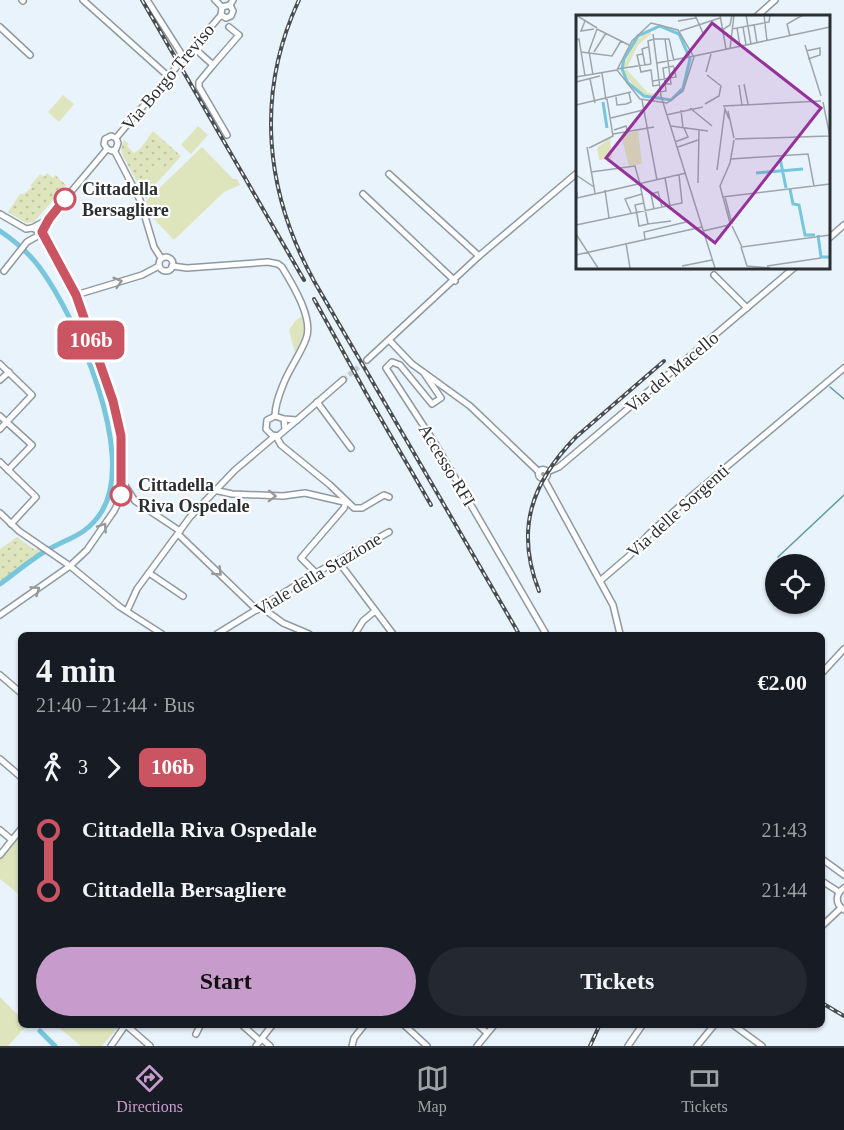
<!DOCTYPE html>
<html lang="en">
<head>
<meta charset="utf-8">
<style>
  body { margin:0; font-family:"Times New Roman",serif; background:#242831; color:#f1f3f6; height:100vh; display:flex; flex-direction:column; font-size:22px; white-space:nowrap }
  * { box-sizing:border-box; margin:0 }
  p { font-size:20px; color:#9ea1a6 }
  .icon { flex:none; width:33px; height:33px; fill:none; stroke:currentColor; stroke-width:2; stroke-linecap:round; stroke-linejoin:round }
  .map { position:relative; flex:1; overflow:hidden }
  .sheet { position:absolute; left:18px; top:632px; width:807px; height:396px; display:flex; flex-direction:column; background:#171b24; border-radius:9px; box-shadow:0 2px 4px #0004 }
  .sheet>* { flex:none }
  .badge { padding:0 12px; border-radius:9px; font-size:21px; line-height:39px }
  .tools { position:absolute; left:765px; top:554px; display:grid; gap:12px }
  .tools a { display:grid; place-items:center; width:60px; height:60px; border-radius:50%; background:#171b24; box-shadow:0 2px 4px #0004; font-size:30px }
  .map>.badge { position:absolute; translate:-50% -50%; box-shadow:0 0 0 3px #fff }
  .legs { display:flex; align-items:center; gap:9px; height:66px; padding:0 18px; font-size:20px }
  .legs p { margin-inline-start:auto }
  .overview { display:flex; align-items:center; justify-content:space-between; height:102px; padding:0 18px }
  h1 { font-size:33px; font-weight:700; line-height:45px }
  .cta { display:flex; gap:12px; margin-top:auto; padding:12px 18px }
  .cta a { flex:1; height:69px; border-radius:36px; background:#c79ccc; color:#111; font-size:24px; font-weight:700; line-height:69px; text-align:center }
  .cta a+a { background:#242831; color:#f1f3f6 }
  ul { padding:0 18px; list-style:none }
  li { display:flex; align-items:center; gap:21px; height:60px; font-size:22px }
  li i { display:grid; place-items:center; width:9px; height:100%; margin:0 8px; background:currentColor }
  li i::after { content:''; width:15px; height:15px; margin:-8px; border:4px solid; border-radius:50%; background:#171b24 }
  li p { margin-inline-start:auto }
  li:first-child i { background:linear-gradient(#0000 50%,currentColor 0) }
  li:last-child i { background:linear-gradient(currentColor 50%,#0000 0) }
  .menu { display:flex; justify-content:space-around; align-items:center; height:84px; border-top:2px solid #363941; background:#171b24; font-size:16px; color:#9ea1a6 }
  .menu a { display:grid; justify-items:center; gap:3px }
  .menu .current { color:#c79ccc }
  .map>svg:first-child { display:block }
  .green { fill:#dee5bd }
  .park { fill:url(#park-dots) }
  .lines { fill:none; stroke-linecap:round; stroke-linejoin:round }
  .stream { stroke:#6099a8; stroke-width:1.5 }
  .canal { stroke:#77c6db; stroke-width:5 }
  .minor-tunnel { stroke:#c3ccd4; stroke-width:5; stroke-dasharray:5 2.5; stroke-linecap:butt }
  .minor-casing { stroke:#8f99a1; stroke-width:8 }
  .minor { stroke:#fff; stroke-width:5 }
  .rail-casing { stroke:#484d51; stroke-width:4 }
  .rail { stroke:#fff; stroke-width:1.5; stroke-dasharray:4.5; stroke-linecap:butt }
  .oneway { stroke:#959798 }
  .line-1-casing { stroke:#fff; stroke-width:14 }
  .line-1 { stroke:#ca5462; stroke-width:9 }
  .stop-1-dot { fill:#fff; stroke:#ca5462; stroke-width:3 }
  .labels { text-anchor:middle; stroke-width:4.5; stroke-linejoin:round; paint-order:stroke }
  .street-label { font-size:18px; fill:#2b2f32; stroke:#fff }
  .stop-label { font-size:18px; font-weight:bold; fill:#2b2f32; stroke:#fff; text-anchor:start }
  .inset-river { fill:none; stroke:#77c6db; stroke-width:3 }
  .inset-road { fill:none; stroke:#9da5ab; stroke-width:1.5 }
  .view { fill:#943299; fill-opacity:0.15; stroke:#943299; stroke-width:3 }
  .inset-edge { fill:none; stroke:#2b2f32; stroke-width:3 }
</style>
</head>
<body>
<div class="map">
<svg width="844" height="1046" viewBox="0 0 844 1046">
  <defs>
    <pattern id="park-dots" width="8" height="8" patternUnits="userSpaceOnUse" patternTransform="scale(1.5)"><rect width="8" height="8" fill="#dee5bd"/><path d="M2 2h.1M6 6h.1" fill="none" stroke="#bfc5a3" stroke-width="1.8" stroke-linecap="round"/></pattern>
  </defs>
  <rect width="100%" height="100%" fill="#e9f3fc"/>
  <g class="green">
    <polygon points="63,95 74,104 59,122 48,112"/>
    <polygon points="198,126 208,135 191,154 181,145"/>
    <polygon points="202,147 233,179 237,179 240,185 224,192 174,240 150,215 146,201"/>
    <polygon points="157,164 166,173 149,191 139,181"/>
    <path d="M302,316c6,13 -1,25 -7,37l-6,-23 6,-9z"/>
    <polygon points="21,836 21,896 0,879 0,859"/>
    <polygon points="0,997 21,1018 21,1024 27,1025 8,1046 0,1046"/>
    <polygon points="56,1025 120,1024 120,1025 102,1046 81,1046"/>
  </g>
  <g class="park">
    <polygon points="153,131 181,156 166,173 157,164 139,181 149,191 154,188 156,190 146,199 122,154 121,148 124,140 129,144 127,146 134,153 141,148"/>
    <polygon points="47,173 53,178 55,175 66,185 34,222 26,223 8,212 20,194 24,194 32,187 30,186 40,174 44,177"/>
    <polygon points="17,537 35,550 38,548 42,550 0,582 0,549"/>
  </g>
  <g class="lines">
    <g class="stream">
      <polyline points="830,387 844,399"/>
      <polyline points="778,557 844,495"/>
    </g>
    <g class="canal">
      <path d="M0,231c15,10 29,22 40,37 36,49 97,185 62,243 -15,25 -35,27 -58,41 -15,9 -30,22 -44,32"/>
      <polyline points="40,1031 55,1046"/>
    </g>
    <polyline class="minor-tunnel" points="343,380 367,360"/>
    <defs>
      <g id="minor">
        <polyline points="22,0 23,1"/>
        <polyline points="83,0 169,77"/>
        <polyline points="147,0 184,58"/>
        <polyline points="215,0 222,7"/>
        <polyline points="221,15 226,18 231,16 233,11 230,5 233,0"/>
        <polyline points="757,16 775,0"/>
        <polyline points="0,27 30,55"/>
        <polyline points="193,47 213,65 199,82 199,87 227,135"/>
        <polyline points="213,65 239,35 229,27"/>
        <polyline points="116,138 221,15 222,7 230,5"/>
        <polyline points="107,149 104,144 105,139 111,136 116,138"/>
        <polyline points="114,150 140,200 154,247 161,258"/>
        <polyline points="389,174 479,256"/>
        <polyline points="363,194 455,281"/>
        <polyline points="0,214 26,229 32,228 42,232 76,295 113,401 121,436 121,497 114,511 87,550 70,566 0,615"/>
        <polyline points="32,228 49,219"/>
        <polyline points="828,239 844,225"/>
        <circle cx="166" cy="264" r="7"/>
        <path d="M172,266l15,2 81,-6 10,2 4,3c11,18 32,52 24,72 -6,16 -17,30 -23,46 -4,10 -8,20 -8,31"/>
        <polyline points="4,271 27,242 41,234 49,218 107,149 112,151 116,149 118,143 116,138"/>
        <polyline points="714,275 747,308"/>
        <polyline points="76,295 142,275 159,266"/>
        <polyline points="390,341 412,364 470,406 539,472"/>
        <polyline points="367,360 479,256 577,173"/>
        <polyline points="0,364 32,395 0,429"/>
        <polyline points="424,373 441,398 432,404 400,365 392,362 386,368 436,445 546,634"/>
        <polyline points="0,380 9,372"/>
        <polyline points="317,402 351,448"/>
        <polyline points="0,416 32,445 8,470"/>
        <polyline points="284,419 297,420 278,436 272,435 266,429 267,420 275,416 284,419 285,429"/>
        <polyline points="297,420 343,380"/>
        <polyline points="276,436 281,445 330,485 354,508 362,508 384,495 389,497"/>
        <polyline points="0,462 36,497 11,524"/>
        <circle cx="543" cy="474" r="4.5"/>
        <polyline points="547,472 559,467 795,267"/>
        <polyline points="544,479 613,605 620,634"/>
        <polyline points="122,481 135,501 180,531"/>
        <polyline points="214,490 232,494 283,496 305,493 344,502"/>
        <polyline points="0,513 19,531 70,566 120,607 162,634"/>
        <polyline points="178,534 257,610"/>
        <polyline points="338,561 393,634"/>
        <polyline points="149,573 183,596"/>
        <polyline points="316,573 301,558 344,508 346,502"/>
        <polyline points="601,580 629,556 650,533 681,505 844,368"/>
        <polyline points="261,607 283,623 309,634"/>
        <polyline points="127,611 137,589 190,517 235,470 275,436"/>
        <polyline points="217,634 316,573 389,532"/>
        <polyline points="355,634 363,621 375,611"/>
        <polyline points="822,673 844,649"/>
        <polyline points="0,675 21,693"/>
        <polyline points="0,759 21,777"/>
        <polyline points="0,830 12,840"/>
        <polyline points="0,855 21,829"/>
        <polyline points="822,859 844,875"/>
        <polyline points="822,881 839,892"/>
        <path d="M844,888c-9,6 -9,16 0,22"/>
        <polyline points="822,926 841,908"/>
        <polyline points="241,1024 260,1041"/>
        <polyline points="403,1024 427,1046"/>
        <polyline points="477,1024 487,1033"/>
        <polyline points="732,1024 762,1046"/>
        <polyline points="126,1025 150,1046"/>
        <polyline points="196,1034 201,1024"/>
        <polyline points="262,1039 270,1046"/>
        <polyline points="111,1046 126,1024"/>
        <polyline points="256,1046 273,1024"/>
        <polyline points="352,1046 354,1038 365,1024"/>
        <polyline points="477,1046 495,1024"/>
        <polyline points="628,1046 643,1024"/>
        <polyline points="697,1046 715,1024"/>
      </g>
    </defs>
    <use href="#minor" class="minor-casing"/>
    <use href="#minor" class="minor"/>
    <defs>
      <g id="rail">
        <polyline points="142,0 304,280"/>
        <path d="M299,0c-44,94 -34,192 15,281l205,353"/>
        <polyline points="314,299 367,395 431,505"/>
        <path d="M539,591c-24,-61 -8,-108 37,-154l88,-76"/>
        <polyline points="822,1003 844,1016"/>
        <polyline points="590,1046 600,1024"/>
      </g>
    </defs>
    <use href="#rail" class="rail-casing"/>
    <use href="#rail" class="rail"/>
  </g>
  <defs><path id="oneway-chevron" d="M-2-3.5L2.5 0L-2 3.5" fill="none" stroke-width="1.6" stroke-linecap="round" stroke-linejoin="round" transform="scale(1.5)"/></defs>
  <g class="oneway">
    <use href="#oneway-chevron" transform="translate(118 282) rotate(-17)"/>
    <use href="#oneway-chevron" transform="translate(272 496) rotate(2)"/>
    <use href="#oneway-chevron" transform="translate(103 527) rotate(-56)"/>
    <use href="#oneway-chevron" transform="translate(218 572) rotate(44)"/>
    <use href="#oneway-chevron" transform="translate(36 590) rotate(-34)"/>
  </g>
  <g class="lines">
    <defs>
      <polyline id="line-1" points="65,199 49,219 42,232 76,295 113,401 121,436 121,495"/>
    </defs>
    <use href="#line-1" class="line-1-casing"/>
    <use href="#line-1" class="line-1"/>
  </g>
  <g class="stop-1-dot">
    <circle cx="65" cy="199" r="10"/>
    <circle cx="121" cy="495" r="10"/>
  </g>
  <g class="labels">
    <g class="street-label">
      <text transform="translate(168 77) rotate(-50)" y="6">Via Borgo Treviso</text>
      <text transform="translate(672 372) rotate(-40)" y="6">Via del Macello</text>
      <text transform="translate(447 465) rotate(59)" y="6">Accesso RFI</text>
      <text transform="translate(678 511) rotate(-42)" y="6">Via delle Sorgenti</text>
      <text transform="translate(318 574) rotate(-31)" y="6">Viale della Stazione</text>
    </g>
    <g class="stop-label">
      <text x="82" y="195">Cittadella<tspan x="82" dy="21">Bersagliere</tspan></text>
      <text x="138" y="491">Cittadella<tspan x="138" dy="21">Riva Ospedale</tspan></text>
    </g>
  </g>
  <g transform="translate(576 15)">
    <rect width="254" height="254" fill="#e9f3fc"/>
    <path d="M62,116l4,33 -13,2 -8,-31zM34,123l2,20 -13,2 -2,-12z" fill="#dee5bd"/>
    <path d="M75,14v5l-13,11 -11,23 -5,1 13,-27zM47,55h4l21,23 12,1 1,4h-13l-13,-9z" fill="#dee5bd"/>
    <path class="inset-river" d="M84,11l19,8 11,25 -7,29 -12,12 -27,-4 -16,-13 -6,-14 2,-10 14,-23zM27,87l4,26M204,143l6,30M180,158l47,-4M214,174l3,15 6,1 6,30h10M242,220l3,22h9"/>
    <path class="inset-road" d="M0,0l21,13M119,0l8,18M144,0l6,34M170,0l5,29M188,0l3,26M9,6l-4,10 13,-2M102,6l18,-3M75,8l27,7 16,27 -11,34 -16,12 -27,-4 -23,-29 15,-29zM178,9l3,19M167,12l3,18M161,13l3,18M21,14l32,16M156,14l37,-7 1,-7M146,15l8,-5 2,-10M104,16l40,-13M77,19l8,62 54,172M214,21l-3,-12 16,-9M89,24l6,45h-6M0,25l3,-1 6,37M229,30l16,51M154,34l4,-34M230,36l14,-3v7l-12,4M5,37l31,4 9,-15M18,37l12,-19M67,39l-6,1 4,17 10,-2 2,16 6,-1M109,43l145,-31M81,48l26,-5M75,49l-3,-23 6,-2h15l5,22M69,50l-3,-16 6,-2M41,54l34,-5M130,57l5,-18M26,58l4,27M17,60l-4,-24 8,-22M0,62l41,-7M14,64l5,24M77,66l23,-4 -2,-10M0,67l24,-6M168,69l4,20M163,70l3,20M84,77l6,-1 -3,-23 11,-2M40,82l1,8 9,-1 5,-2 -2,-9M66,85l15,80M247,87l7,35M129,89l14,-8 2,-10 -14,-11M0,90l55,-13M147,91l98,-5M114,93l22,18M105,95l2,18M152,96l6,27M90,100l37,-8M35,103l32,-8M95,111l37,5M38,115l12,-4 2,7M37,119l41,-7M159,124l94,-3M99,127l13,-5 -4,-9M11,132l8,46M102,132l20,-7M13,133l24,-12 -6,-37M155,144l77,-5 6,32M141,155l8,-61 4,10M15,157l44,-6 5,18M0,160l18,12M89,163l5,28M122,168l1,-53M64,169l8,40 23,-3M29,175l4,28M1,177v6l109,-25M146,182l108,-13M149,182l7,27M68,188l-9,2 1,4 3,17 9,-2M78,194l-3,-15 7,-2 4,15M55,198l-6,-14 17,-5M154,208l-10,-37 10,-23 4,-23M0,210l106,-22 -3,-28M156,211l10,21 88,-12M127,216l26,-6M0,219l22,34M69,224l-1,-7 42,-10M50,228l4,25M165,232l6,19 23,2M0,240l126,-28M106,251l30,-6M191,251l54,-8"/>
    <path class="view" d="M136,8l109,85 -106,135 -109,-85z"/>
    <rect width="254" height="254" class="inset-edge"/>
  </g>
</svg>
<div class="tools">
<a><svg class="icon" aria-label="locate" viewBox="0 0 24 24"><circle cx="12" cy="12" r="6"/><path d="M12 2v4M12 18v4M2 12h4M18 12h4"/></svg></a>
</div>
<b class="badge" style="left:91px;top:340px;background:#ca5462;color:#fff">106b</b>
<section class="sheet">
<div class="overview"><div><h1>4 min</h1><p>21:40 – 21:44 · Bus</p></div><b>€2.00</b></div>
<div class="legs"><svg class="icon" aria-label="walk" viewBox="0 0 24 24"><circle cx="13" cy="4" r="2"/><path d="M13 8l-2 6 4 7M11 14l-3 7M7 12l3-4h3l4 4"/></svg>3<svg class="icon" aria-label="forward" viewBox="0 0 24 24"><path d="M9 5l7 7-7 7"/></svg><b class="badge" style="background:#ca5462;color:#fff">106b</b></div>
<ul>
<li><i style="color:#ca5462"></i><b>Cittadella Riva Ospedale</b><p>21:43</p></li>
<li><i style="color:#ca5462"></i><b>Cittadella Bersagliere</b><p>21:44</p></li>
</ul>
<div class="cta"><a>Start</a><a>Tickets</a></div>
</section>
</div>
<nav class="menu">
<a class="current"><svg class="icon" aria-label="directions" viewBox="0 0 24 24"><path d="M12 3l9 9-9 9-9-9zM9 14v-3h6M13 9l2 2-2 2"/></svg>Directions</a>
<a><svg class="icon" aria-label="map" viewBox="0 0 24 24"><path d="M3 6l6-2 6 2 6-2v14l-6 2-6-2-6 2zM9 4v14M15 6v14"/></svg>Map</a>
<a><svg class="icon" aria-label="tickets" viewBox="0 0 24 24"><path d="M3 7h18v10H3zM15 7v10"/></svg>Tickets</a>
</nav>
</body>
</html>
